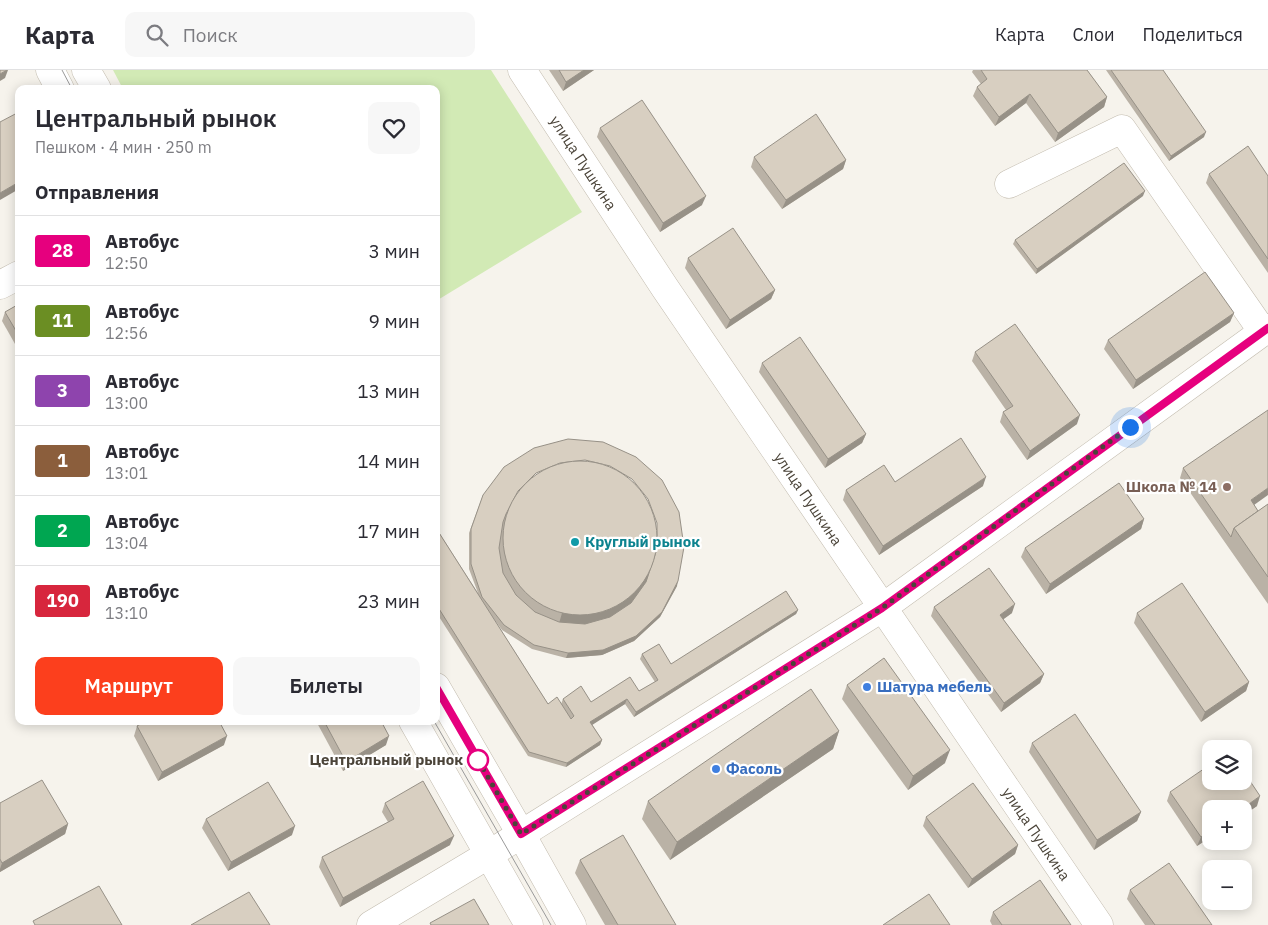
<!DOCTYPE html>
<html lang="ru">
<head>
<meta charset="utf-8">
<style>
  body { margin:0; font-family:"IBM Plex Sans",sans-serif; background:#f7f7f7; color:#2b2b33; height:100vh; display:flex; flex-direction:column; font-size:19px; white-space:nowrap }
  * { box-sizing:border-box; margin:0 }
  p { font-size:16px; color:#7c7c81 }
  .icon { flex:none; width:28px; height:28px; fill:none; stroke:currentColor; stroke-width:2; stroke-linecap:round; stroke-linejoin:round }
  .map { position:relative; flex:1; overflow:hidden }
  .panel { position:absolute; left:15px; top:15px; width:425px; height:640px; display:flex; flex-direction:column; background:#fff; border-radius:10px; box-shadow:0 2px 12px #0003 }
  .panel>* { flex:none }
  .badge { padding:0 10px; border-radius:4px; font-size:18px; line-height:32px }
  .controls { position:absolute; left:1202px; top:670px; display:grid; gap:10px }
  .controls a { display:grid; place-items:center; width:50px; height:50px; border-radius:10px; background:#fff; box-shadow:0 2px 12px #0003; font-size:25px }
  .you { position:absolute; width:25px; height:25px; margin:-12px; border:4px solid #fff; border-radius:50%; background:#1a73e8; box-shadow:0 0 0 8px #1a73e833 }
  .map>.badge { position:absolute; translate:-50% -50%; box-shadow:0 0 0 2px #fff }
  h2 { padding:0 20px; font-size:19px; line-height:45px }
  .round { display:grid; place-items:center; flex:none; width:52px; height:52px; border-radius:10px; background:#f7f7f7 }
  .summary { display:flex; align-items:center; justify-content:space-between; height:85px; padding:0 20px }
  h1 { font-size:24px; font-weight:600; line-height:38px }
  .primary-button { display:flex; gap:10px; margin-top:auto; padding:10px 20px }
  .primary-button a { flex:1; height:58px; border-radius:10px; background:#fc3f1d; color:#fff; font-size:20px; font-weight:600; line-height:58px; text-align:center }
  .primary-button a+a { background:#f7f7f7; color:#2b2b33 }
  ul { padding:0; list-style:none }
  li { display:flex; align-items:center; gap:15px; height:70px; padding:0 20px; border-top:1px solid #e1e1e2 }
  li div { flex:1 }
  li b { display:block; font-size:19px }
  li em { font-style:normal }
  li .badge { min-width:55px; font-weight:700; text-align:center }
  header { display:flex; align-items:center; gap:30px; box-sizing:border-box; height:70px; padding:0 25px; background:#fff; border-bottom:1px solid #e1e1e2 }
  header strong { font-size:24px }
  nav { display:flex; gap:28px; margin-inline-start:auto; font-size:18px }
  .search { width:350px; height:45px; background:#f7f7f7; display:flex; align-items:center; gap:12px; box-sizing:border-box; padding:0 18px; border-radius:10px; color:#7c7c81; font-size:19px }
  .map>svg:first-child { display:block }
  .green { fill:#d2eab5 }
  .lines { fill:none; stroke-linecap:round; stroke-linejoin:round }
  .minor-casing { stroke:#c2bbae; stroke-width:29 }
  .minor { stroke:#fff; stroke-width:28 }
  .tram { stroke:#9a9a9a; stroke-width:1 }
  .wall { fill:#bab2a6 }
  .shaded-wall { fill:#979187 }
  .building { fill:#d8cfc1; stroke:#979187; fill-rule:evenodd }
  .line-casing { stroke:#fff; stroke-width:11 }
  .line { stroke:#e6007e; stroke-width:8 }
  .walk { stroke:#4b4439; stroke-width:5; stroke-dasharray:0 9 }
  .education-dot { fill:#8d6e63; stroke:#fff; stroke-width:2 }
  .culture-dot { fill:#0f9aa8; stroke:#fff; stroke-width:2 }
  .shop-dot { fill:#3f7fe0; stroke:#fff; stroke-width:2 }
  .stop-dot { fill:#fff; stroke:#e6007e; stroke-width:2.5 }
  .labels { text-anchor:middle; stroke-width:4.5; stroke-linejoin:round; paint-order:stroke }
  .street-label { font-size:15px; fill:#4b4439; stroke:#fff }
  .education-label { font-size:15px; font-weight:bold; fill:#785e54; stroke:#fff; text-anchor:end }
  .culture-label { font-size:15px; font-weight:bold; fill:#0d838f; stroke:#fff; text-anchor:start }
  .shop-label { font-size:15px; font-weight:bold; fill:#366cbe; stroke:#fff; text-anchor:start }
  .stop-label { font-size:15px; font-weight:bold; fill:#4b4439; stroke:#fff; text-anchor:end }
</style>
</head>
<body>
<header>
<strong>Карта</strong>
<div class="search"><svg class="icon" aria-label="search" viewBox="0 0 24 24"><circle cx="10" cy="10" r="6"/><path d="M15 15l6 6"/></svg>Поиск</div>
<nav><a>Карта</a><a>Слои</a><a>Поделиться</a></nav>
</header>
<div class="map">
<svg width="1268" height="855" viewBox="0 0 1268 855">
  <rect width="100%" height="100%" fill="#f6f3ec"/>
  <polygon class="green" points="113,0 491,0 582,142 436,231 436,19 123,19"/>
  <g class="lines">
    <defs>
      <g id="minor">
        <polyline points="50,0 60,19"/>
        <polyline points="86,0 97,19"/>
        <polyline points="522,0 665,218 1099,855"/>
        <polyline points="1009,114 1122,59 1263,262"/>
        <polyline points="0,215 19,205"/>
        <polyline points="436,617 521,764 572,855"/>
        <polyline points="413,651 529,855"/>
        <polyline points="371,855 488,785 882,538 1268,258"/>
      </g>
    </defs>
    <use href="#minor" class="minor-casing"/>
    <use href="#minor" class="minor"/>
    <g class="tram">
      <polyline points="62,0 72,19"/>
      <polyline points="434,651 551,855"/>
    </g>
  </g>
  <g class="wall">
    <polygon points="549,0 594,0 563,21"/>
    <polygon points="973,0 1087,0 1107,27 1104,37 1055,72 1026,33 995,56 973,26 977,17 981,14 972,2"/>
    <polygon points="1106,0 1163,0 1204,67 1169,91"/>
    <polygon points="600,58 702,135 660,162 597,67"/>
    <polygon points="754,87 846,90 843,99 782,139 751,97"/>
    <polygon points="1209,104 1268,106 1268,203 1206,113"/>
    <polygon points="1143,126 1036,204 1013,174 1015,170"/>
    <polygon points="688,188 775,220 771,229 726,259 685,198"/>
    <polygon points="19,234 19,281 2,251 5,242"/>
    <polygon points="1234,243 1230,252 1133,319 1104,279 1108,270"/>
    <polygon points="975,282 1077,354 1027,390 1000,352 1003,342 1006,340 972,291"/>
    <polygon points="762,293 866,364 862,373 825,398 759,302"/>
    <polygon points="1183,398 1254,435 1258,441 1268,434 1268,534 1180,408"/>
    <polygon points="983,416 879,485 843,430 846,420"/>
    <polygon points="483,425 677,516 660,547 634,571 602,585 566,588 532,579 502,560 494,549 548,634 561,634 563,629 591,632 639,621 655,612 640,589 642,584 671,594 798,540 796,544 634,647 625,634 592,654 602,670 600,675 566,697 528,686 436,542 436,458 478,523 469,499 469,463"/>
    <polygon points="1144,449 1141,459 1046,524 1021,487 1025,478"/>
    <polygon points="934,537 1012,543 1003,549 1044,604 1040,613 1001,642 931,546"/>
    <polygon points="1137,543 1249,612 1246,621 1201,652 1134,553"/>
    <polygon points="847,615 945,693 908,720 842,629"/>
    <polygon points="316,651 381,651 386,675 343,701"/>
    <polygon points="137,656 224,675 158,711 134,666"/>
    <polygon points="839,661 833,679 670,790 642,749 648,731"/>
    <polygon points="1032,673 1141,742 1137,751 1094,780 1029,682"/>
    <polygon points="1170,722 1257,736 1197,776 1167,731"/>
    <polygon points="0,733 68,754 65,764 0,802"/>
    <polygon points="385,733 450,775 340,837 319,797 322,787 388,752 382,742"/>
    <polygon points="926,747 1018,775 1015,784 968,818 923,756"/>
    <polygon points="206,749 292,765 228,801 202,758"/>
    <polygon points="580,790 676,855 605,855 575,803"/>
    <polygon points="1130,820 1212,855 1145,855 1127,829"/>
    <polygon points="993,842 1071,855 992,855 990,851"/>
  </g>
  <g class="shaded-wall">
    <polygon points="7,0 8,0 5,8 0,11 0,4"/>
    <polygon points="584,0 594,0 563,21 566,12"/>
    <polygon points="1030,24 1026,33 995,56 999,47"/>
    <polygon points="1107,27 1104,37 1055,72 1058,63"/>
    <polygon points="1206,62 1204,67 1169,91 1171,86"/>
    <polygon points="846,90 843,99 782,139 786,130"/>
    <polygon points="19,112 19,119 0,130 0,123"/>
    <polygon points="1145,121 1143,126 1036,204 1037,199"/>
    <polygon points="706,126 702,135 660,162 663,153"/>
    <polygon points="775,220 771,229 726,259 730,250"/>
    <polygon points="1234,243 1230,252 1133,319 1136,310"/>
    <polygon points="1080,345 1077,354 1027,390 1030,381"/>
    <polygon points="866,364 862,373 825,398 828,389"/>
    <polygon points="986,407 983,416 879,485 883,476"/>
    <polygon points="1268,418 1268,425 1247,440 1251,430"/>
    <polygon points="1144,449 1141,459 1046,524 1050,514"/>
    <polygon points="650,503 645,517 629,538 608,552 558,557 562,543"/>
    <polygon points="678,511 677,516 660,547 634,571 602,585 566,588 568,583"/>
    <polygon points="1015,534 1012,543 997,554 1000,545"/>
    <polygon points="798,540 796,544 634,647 636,642"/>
    <polygon points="1044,604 1040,613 1001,642 1004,633"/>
    <polygon points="1249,612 1246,621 1201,652 1205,642"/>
    <polygon points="627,629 625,634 589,657 590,652"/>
    <polygon points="839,661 833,679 670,790 677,772"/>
    <polygon points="227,666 224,675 158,711 162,702"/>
    <polygon points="389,666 386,675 343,701 346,692"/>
    <polygon points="602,670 600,675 566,697 567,693"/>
    <polygon points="950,680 945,693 908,720 913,706"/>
    <polygon points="1260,726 1257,736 1244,745 1244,739 1242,739"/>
    <polygon points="1141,742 1137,751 1094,780 1097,770"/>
    <polygon points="68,754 65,764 0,802 0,799 2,793"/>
    <polygon points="295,756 292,765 228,801 231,792"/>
    <polygon points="1211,760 1211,767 1197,776 1201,767"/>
    <polygon points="454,766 450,775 340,837 343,828"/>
    <polygon points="1018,775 1015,784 968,818 972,809"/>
  </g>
  <g class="building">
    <polygon points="0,0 7,0 0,4"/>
    <polygon points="559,0 584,0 566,12"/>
    <polygon points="981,0 1087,0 1107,27 1058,63 1030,24 999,47 977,17 987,9"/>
    <polygon points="1111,0 1163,0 1206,62 1171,86"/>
    <polygon points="642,30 706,126 663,153 600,58"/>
    <polygon points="19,42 19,112 0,123 0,52"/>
    <polygon points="816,44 846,90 786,130 754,87"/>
    <polygon points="1248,76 1268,106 1268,189 1209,104"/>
    <polygon points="1124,93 1145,121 1037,199 1015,170"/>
    <polygon points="733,158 775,220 730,250 688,188"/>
    <polygon points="1205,202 1234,243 1136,310 1108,270"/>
    <polygon points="19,234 19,266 5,242"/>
    <polygon points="1015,254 1080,345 1030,381 1003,342 1013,336 975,282"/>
    <polygon points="800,267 866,364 828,389 762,293"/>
    <polygon points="1268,340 1268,418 1251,430 1258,441 1234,458 1231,467 1183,398"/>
    <polygon points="961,368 986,407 883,476 846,420 884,395 895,412"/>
    <path d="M568,369l35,3 33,15 26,23 17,32 5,35 -6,34 -16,31 -26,24 -33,14 -35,3 -34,-8 -30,-20 -22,-28 -11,-33v-35l12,-34 21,-28 30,-19zM585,390l25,6 22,13 16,20 9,24v26l-11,33 -15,21 -21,14 -25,7 -26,-2 -24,-10 -19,-17 -13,-22 -4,-25 4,-26 3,-8 12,-23 18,-18 24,-10z"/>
    <circle cx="580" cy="468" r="77"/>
    <polygon points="1119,413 1144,449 1050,514 1025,478"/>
    <polygon points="1268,434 1268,507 1234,458"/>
    <polygon points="436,458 548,634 557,627 571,649 574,646 563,629 581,616 591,632 630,607 639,621 658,610 642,584 659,574 671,594 786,521 798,540 636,642 627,629 590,652 602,670 567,693 529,682 436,534"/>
    <polygon points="989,498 1015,534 1000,545 1044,604 1004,633 934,537"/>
    <polygon points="1182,513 1249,612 1205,642 1137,543"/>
    <polygon points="884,588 950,680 913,706 847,615"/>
    <polygon points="811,619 839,661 677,772 648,731"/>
    <polygon points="1075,644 1141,742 1097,770 1032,673"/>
    <polygon points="146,651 219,651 227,666 162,702 137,656"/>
    <polygon points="324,651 381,651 389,666 346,692"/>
    <polygon points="1211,694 1211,711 1244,711 1244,702 1260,726 1242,739 1211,739 1211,760 1201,767 1170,722"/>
    <polygon points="42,710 68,754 2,793 0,789 0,733"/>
    <polygon points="423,711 454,766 343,828 322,787 394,749 385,733"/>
    <polygon points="268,712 295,756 231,792 206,749"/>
    <polygon points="973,713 1018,775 972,809 926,747"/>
    <polygon points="623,765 676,855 618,855 580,790"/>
    <polygon points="1169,793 1212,855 1155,855 1130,820"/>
    <polygon points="1040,810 1071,855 1002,855 993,842"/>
    <polygon points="99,816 122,855 35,855 33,851"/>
    <polygon points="249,822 270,855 191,855"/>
    <polygon points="929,824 950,855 883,855"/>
    <polygon points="474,829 489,855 431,855 430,853"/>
  </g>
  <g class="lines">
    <defs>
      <polyline id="line" points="436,617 521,764 882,538 1268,258"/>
    </defs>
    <use href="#line" class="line-casing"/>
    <use href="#line" class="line"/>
    <polyline class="walk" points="478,690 474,683 521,764 882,538 1130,357"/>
  </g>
  <circle class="education-dot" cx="1227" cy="417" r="5"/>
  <circle class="culture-dot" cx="575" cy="472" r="5"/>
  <g class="shop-dot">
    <circle cx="867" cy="617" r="5"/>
    <circle cx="716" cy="699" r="5"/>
  </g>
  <circle class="stop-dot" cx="478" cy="690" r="10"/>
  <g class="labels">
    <g class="street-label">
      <text transform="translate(583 93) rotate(57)" y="5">улица Пушкина</text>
      <text transform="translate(808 429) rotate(56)" y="5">улица Пушкина</text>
      <text transform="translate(1036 764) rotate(56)" y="5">улица Пушкина</text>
    </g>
    <g class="education-label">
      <text x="1217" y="422">Школа № 14</text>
    </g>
    <g class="culture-label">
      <text x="585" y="477">Круглый рынок</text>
    </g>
    <g class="shop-label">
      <text x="877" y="622">Шатура мебель</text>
      <text x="726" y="704">Фасоль</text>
    </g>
    <g class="stop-label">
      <text x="463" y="695">Центральный рынок</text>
    </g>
  </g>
</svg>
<div class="controls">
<a><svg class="icon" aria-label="layers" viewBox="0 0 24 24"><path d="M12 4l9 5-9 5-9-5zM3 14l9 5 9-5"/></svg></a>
<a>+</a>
<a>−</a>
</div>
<div class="you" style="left:1130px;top:357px"></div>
<section class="panel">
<div class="summary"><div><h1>Центральный рынок</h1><p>Пешком · 4 мин · 250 m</p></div><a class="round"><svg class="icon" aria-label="heart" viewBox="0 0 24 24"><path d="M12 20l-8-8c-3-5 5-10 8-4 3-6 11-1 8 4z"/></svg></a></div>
<h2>Отправления</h2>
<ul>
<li><span class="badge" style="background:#e6007e;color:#fff">28</span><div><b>Автобус</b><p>12:50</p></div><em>3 мин</em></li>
<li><span class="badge" style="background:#6b8e23;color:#fff">11</span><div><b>Автобус</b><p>12:56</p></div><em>9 мин</em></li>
<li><span class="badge" style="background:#8e44ad;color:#fff">3</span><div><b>Автобус</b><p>13:00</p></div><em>13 мин</em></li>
<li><span class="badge" style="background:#8b5e3c;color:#fff">1</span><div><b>Автобус</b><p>13:01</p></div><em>14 мин</em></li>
<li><span class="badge" style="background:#00a651;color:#fff">2</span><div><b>Автобус</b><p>13:04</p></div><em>17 мин</em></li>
<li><span class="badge" style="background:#d7263d;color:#fff">190</span><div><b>Автобус</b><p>13:10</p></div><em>23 мин</em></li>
</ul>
<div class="primary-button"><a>Маршрут</a><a>Билеты</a></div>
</section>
</div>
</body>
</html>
